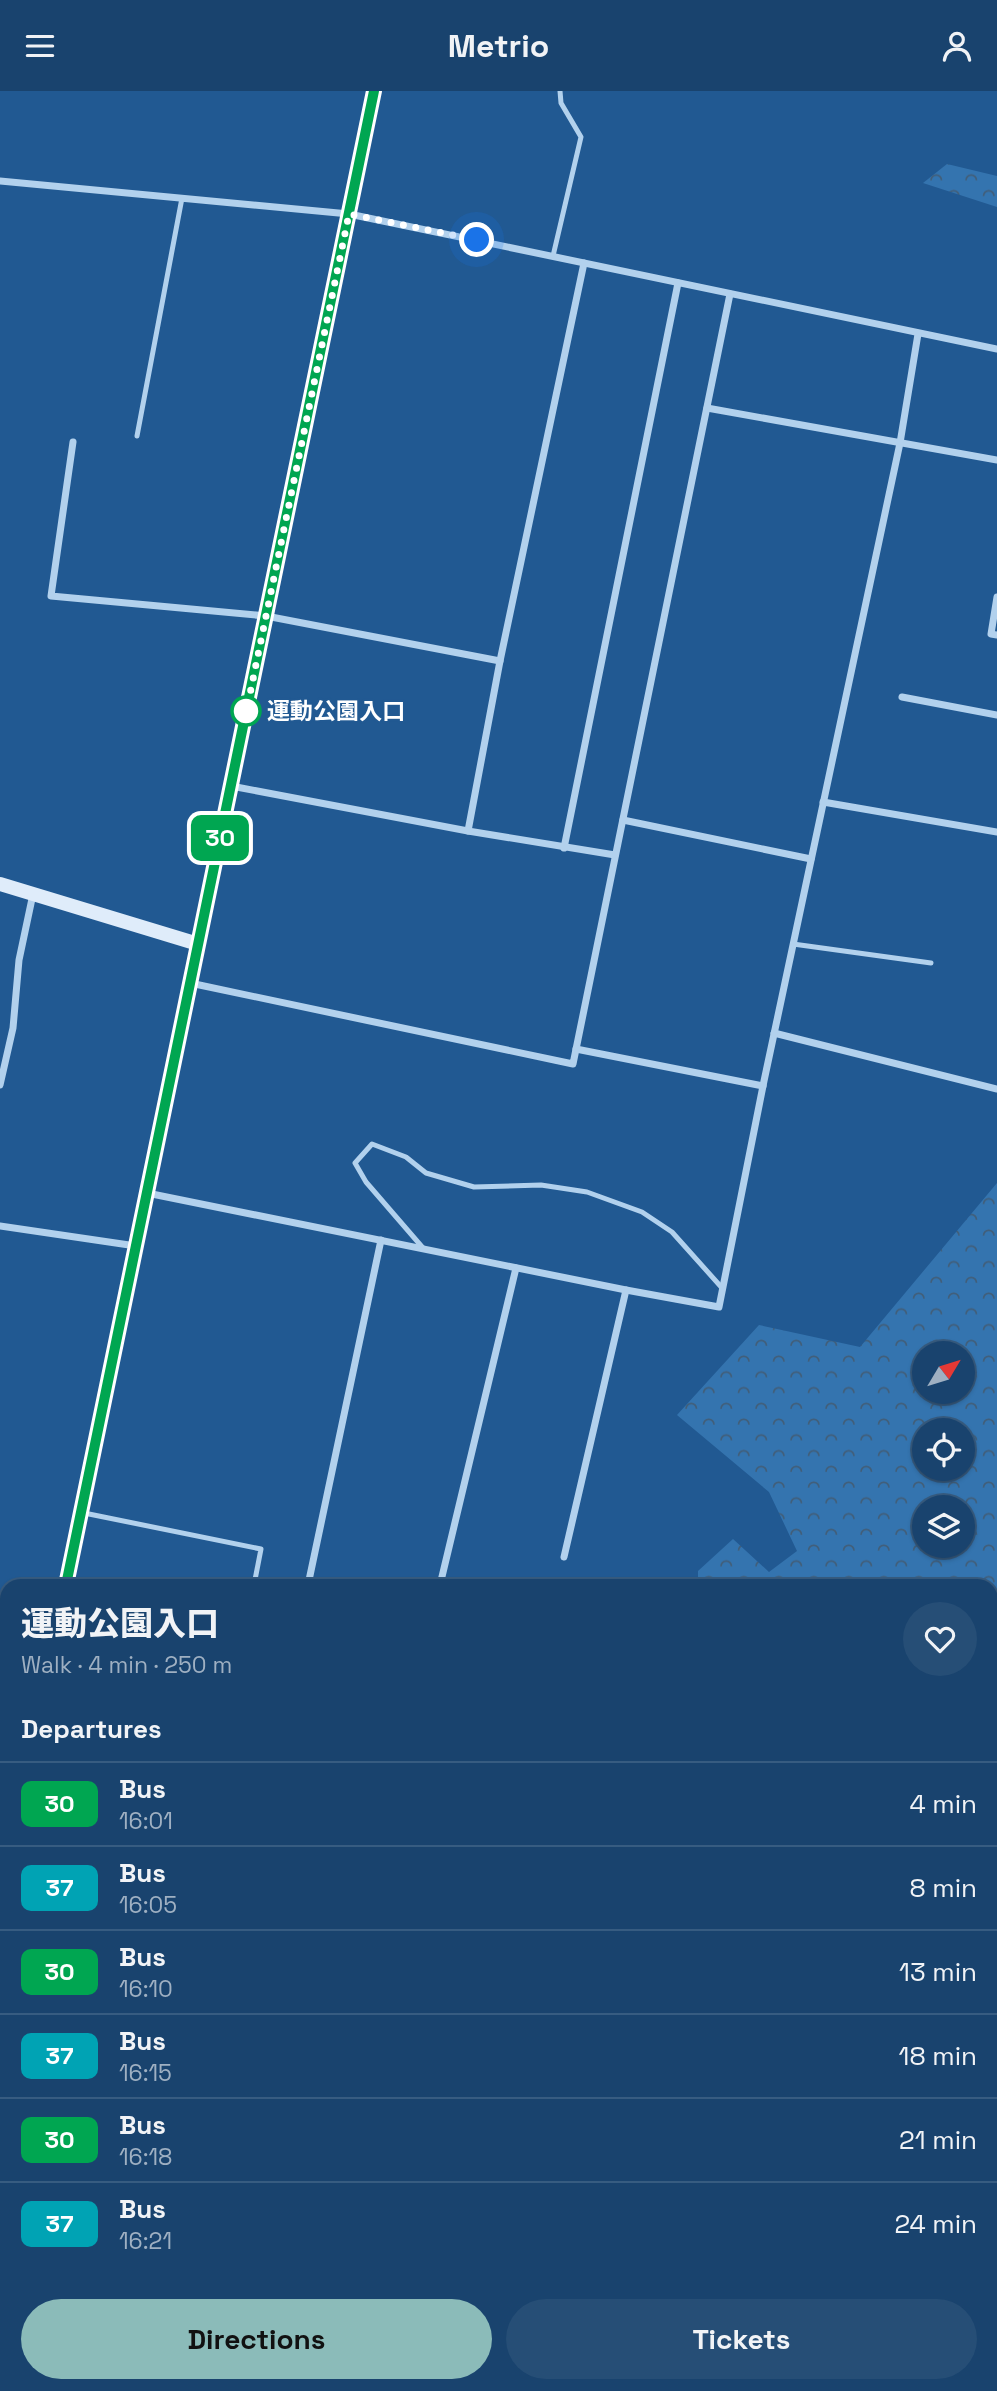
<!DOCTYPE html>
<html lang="en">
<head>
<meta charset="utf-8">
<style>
  body { margin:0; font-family:"Space Grotesk","Noto Sans JP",sans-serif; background:#264e76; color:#f1f3f6; height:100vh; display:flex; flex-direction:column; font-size:26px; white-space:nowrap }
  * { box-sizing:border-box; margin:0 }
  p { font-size:23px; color:#9fb0c2 }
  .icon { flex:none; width:38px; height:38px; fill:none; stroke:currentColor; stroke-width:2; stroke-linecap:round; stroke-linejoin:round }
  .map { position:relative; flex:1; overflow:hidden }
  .drawer { position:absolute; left:0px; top:1488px; width:998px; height:814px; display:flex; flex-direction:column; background:#19436e; border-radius:21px 21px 0 0; box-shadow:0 2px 5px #0004,0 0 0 2px #375c81 }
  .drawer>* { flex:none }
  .badge { padding:0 14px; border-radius:10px; font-size:24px; line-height:46px }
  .needle { width:46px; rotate:52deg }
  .tools { position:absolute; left:912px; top:1250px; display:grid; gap:14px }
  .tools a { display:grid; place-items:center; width:63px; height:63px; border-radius:50%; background:#19436e; box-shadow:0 2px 5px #0004,0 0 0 2px #375c81; font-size:35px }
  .you { position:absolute; width:35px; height:35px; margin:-18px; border:5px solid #fff; border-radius:50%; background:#1a73e8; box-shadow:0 0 0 10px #1a73e833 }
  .map>.badge { position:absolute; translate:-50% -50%; box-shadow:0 0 0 4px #fff }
  h2 { padding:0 21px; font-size:26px; line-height:63px }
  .round { display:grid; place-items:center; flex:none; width:74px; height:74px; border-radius:37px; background:#264e76 }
  .summary { display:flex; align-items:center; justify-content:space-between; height:119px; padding:0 21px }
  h1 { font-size:33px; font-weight:800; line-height:52px }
  .action { display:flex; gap:14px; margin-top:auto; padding:14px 21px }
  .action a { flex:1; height:80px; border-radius:42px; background:#8bbbb9; color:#111; font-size:28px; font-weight:800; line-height:80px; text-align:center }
  .action a+a { background:#264e76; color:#f1f3f6 }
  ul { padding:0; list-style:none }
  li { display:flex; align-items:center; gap:21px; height:84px; padding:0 21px; border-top:2px solid #375c81 }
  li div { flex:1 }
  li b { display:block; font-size:26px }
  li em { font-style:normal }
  li .badge { min-width:77px; font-weight:700; text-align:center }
  header { display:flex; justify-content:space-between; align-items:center; height:91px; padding:0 21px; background:#19436e; font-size:32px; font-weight:800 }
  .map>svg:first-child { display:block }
  .forest { fill:url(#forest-crowns); fill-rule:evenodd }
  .building { fill:#4d85ba }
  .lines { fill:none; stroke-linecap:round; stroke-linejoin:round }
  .lane { stroke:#b2d1ed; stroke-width:5 }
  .street { stroke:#b2d1ed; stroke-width:7 }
  .secondary { stroke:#dfecfa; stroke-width:14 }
  .line-casing { stroke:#fff; stroke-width:16 }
  .line { stroke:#00a651; stroke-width:10 }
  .walk { stroke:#fff; stroke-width:7; stroke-dasharray:0 12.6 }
  .stop-dot { fill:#fff; stroke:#00a651; stroke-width:3.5 }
  .labels { text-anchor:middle; stroke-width:5; stroke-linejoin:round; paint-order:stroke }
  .stop-label { font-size:23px; font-weight:bold; fill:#fff; stroke:#215992; text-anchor:start }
</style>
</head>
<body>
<header><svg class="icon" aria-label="menu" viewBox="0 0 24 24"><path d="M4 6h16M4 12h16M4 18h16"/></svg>Metrio<svg class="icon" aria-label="person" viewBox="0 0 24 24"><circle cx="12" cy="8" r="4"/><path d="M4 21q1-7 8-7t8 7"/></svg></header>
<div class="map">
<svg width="997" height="2300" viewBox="0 0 997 2300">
  <defs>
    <pattern id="forest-crowns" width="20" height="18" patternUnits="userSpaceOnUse" patternTransform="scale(1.75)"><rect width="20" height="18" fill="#3474af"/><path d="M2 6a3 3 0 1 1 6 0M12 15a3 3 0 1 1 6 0" fill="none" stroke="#415e79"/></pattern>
  </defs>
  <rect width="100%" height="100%" fill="#215992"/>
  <g class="forest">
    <polygon points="947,73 997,85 997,116 923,92"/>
    <path d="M997,1092v566l-7,-1v-163h-292v-14l35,-32 36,33 28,-21 -28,-59 -92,-77 82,-90 101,22zM924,1262h38v38h-38zM924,1339h38v38h-38zM924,1416h38v38h-38z"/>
  </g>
  <g class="building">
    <polygon points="618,2294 659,2294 658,2300 618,2300"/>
    <polygon points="705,2294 730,2294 729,2300 705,2300"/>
  </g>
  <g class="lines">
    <g class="lane">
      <polyline points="553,165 581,46 561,12 560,0"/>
      <polyline points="137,345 182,107"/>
      <polyline points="793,853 931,872"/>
      <polyline points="423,1157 366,1091 355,1072 372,1053 406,1066 426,1082 474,1096 541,1094 587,1101 642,1121 672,1141 723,1198"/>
      <polyline points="84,1422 261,1458 254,1494"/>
    </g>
    <g class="street">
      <polyline points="0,90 349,123 997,258"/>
      <polyline points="707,317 997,369"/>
      <polyline points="73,351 51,505 266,525 500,570"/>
      <polyline points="997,506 991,543 997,544"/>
      <polyline points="902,606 997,624"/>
      <polyline points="231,695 468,740 615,764"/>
      <polyline points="823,711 997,741"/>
      <polyline points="623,729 811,768"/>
      <polyline points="468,740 500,570 584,172"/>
      <polyline points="564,757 678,192"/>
      <polyline points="190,892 573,973 730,203"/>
      <polyline points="774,942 997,998"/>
      <polyline points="576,958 763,995"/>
      <polyline points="0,994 13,937 19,869 33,803"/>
      <polyline points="147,1102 626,1199 719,1216 764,990 900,352 918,243"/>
      <polyline points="0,1135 136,1155"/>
      <polyline points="564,1466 626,1199"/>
      <polyline points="308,1494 381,1149"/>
      <polyline points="440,1494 516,1177"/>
      <polyline points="990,2146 997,2151"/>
      <polyline points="990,2206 997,2207"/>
      <polyline points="270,2294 270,2300"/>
      <polyline points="351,2294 351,2300"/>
      <polyline points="809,2294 809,2300"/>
      <polyline points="891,2300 892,2294"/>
      <polyline points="968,2300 969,2294"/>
    </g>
    <g class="secondary">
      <polyline points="0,793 198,853"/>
      <polyline points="66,1494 374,0"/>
      <polyline points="0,1812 7,1778"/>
      <polyline points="990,1956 997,1954"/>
      <polyline points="0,2228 7,2226"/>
    </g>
  </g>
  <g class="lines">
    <defs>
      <polyline id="line" points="66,1494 374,0"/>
    </defs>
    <use href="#line" class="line-casing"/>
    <use href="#line" class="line"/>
    <polyline class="walk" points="246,620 246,622 349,123 477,149"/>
  </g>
  <circle class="stop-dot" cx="246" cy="620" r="14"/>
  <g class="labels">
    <g class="stop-label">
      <text x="267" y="628">運動公園入口</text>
    </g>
  </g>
</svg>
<div class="tools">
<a><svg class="needle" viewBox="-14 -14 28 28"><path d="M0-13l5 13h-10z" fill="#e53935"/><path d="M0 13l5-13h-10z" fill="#9fb0c2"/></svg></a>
<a><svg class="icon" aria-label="locate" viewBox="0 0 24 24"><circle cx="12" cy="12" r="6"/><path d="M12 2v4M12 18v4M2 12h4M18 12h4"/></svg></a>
<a><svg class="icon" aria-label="layers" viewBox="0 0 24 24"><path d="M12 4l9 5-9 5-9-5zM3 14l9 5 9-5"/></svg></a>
</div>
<div class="you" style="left:477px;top:149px"></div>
<b class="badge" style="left:220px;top:747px;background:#00a651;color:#fff">30</b>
<section class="drawer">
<div class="summary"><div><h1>運動公園入口</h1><p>Walk · 4 min · 250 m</p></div><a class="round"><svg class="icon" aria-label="heart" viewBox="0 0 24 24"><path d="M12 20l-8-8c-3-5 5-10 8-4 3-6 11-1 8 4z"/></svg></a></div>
<h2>Departures</h2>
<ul>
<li><span class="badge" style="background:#00a651;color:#fff">30</span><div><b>Bus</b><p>16:01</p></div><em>4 min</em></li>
<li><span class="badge" style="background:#00a3b4;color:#fff">37</span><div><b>Bus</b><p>16:05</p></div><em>8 min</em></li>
<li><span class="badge" style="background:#00a651;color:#fff">30</span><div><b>Bus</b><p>16:10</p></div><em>13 min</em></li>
<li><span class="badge" style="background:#00a3b4;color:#fff">37</span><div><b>Bus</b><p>16:15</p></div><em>18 min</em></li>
<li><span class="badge" style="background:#00a651;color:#fff">30</span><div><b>Bus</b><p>16:18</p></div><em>21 min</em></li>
<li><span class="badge" style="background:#00a3b4;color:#fff">37</span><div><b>Bus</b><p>16:21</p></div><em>24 min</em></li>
</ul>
<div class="action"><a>Directions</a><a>Tickets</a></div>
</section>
</div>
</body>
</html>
